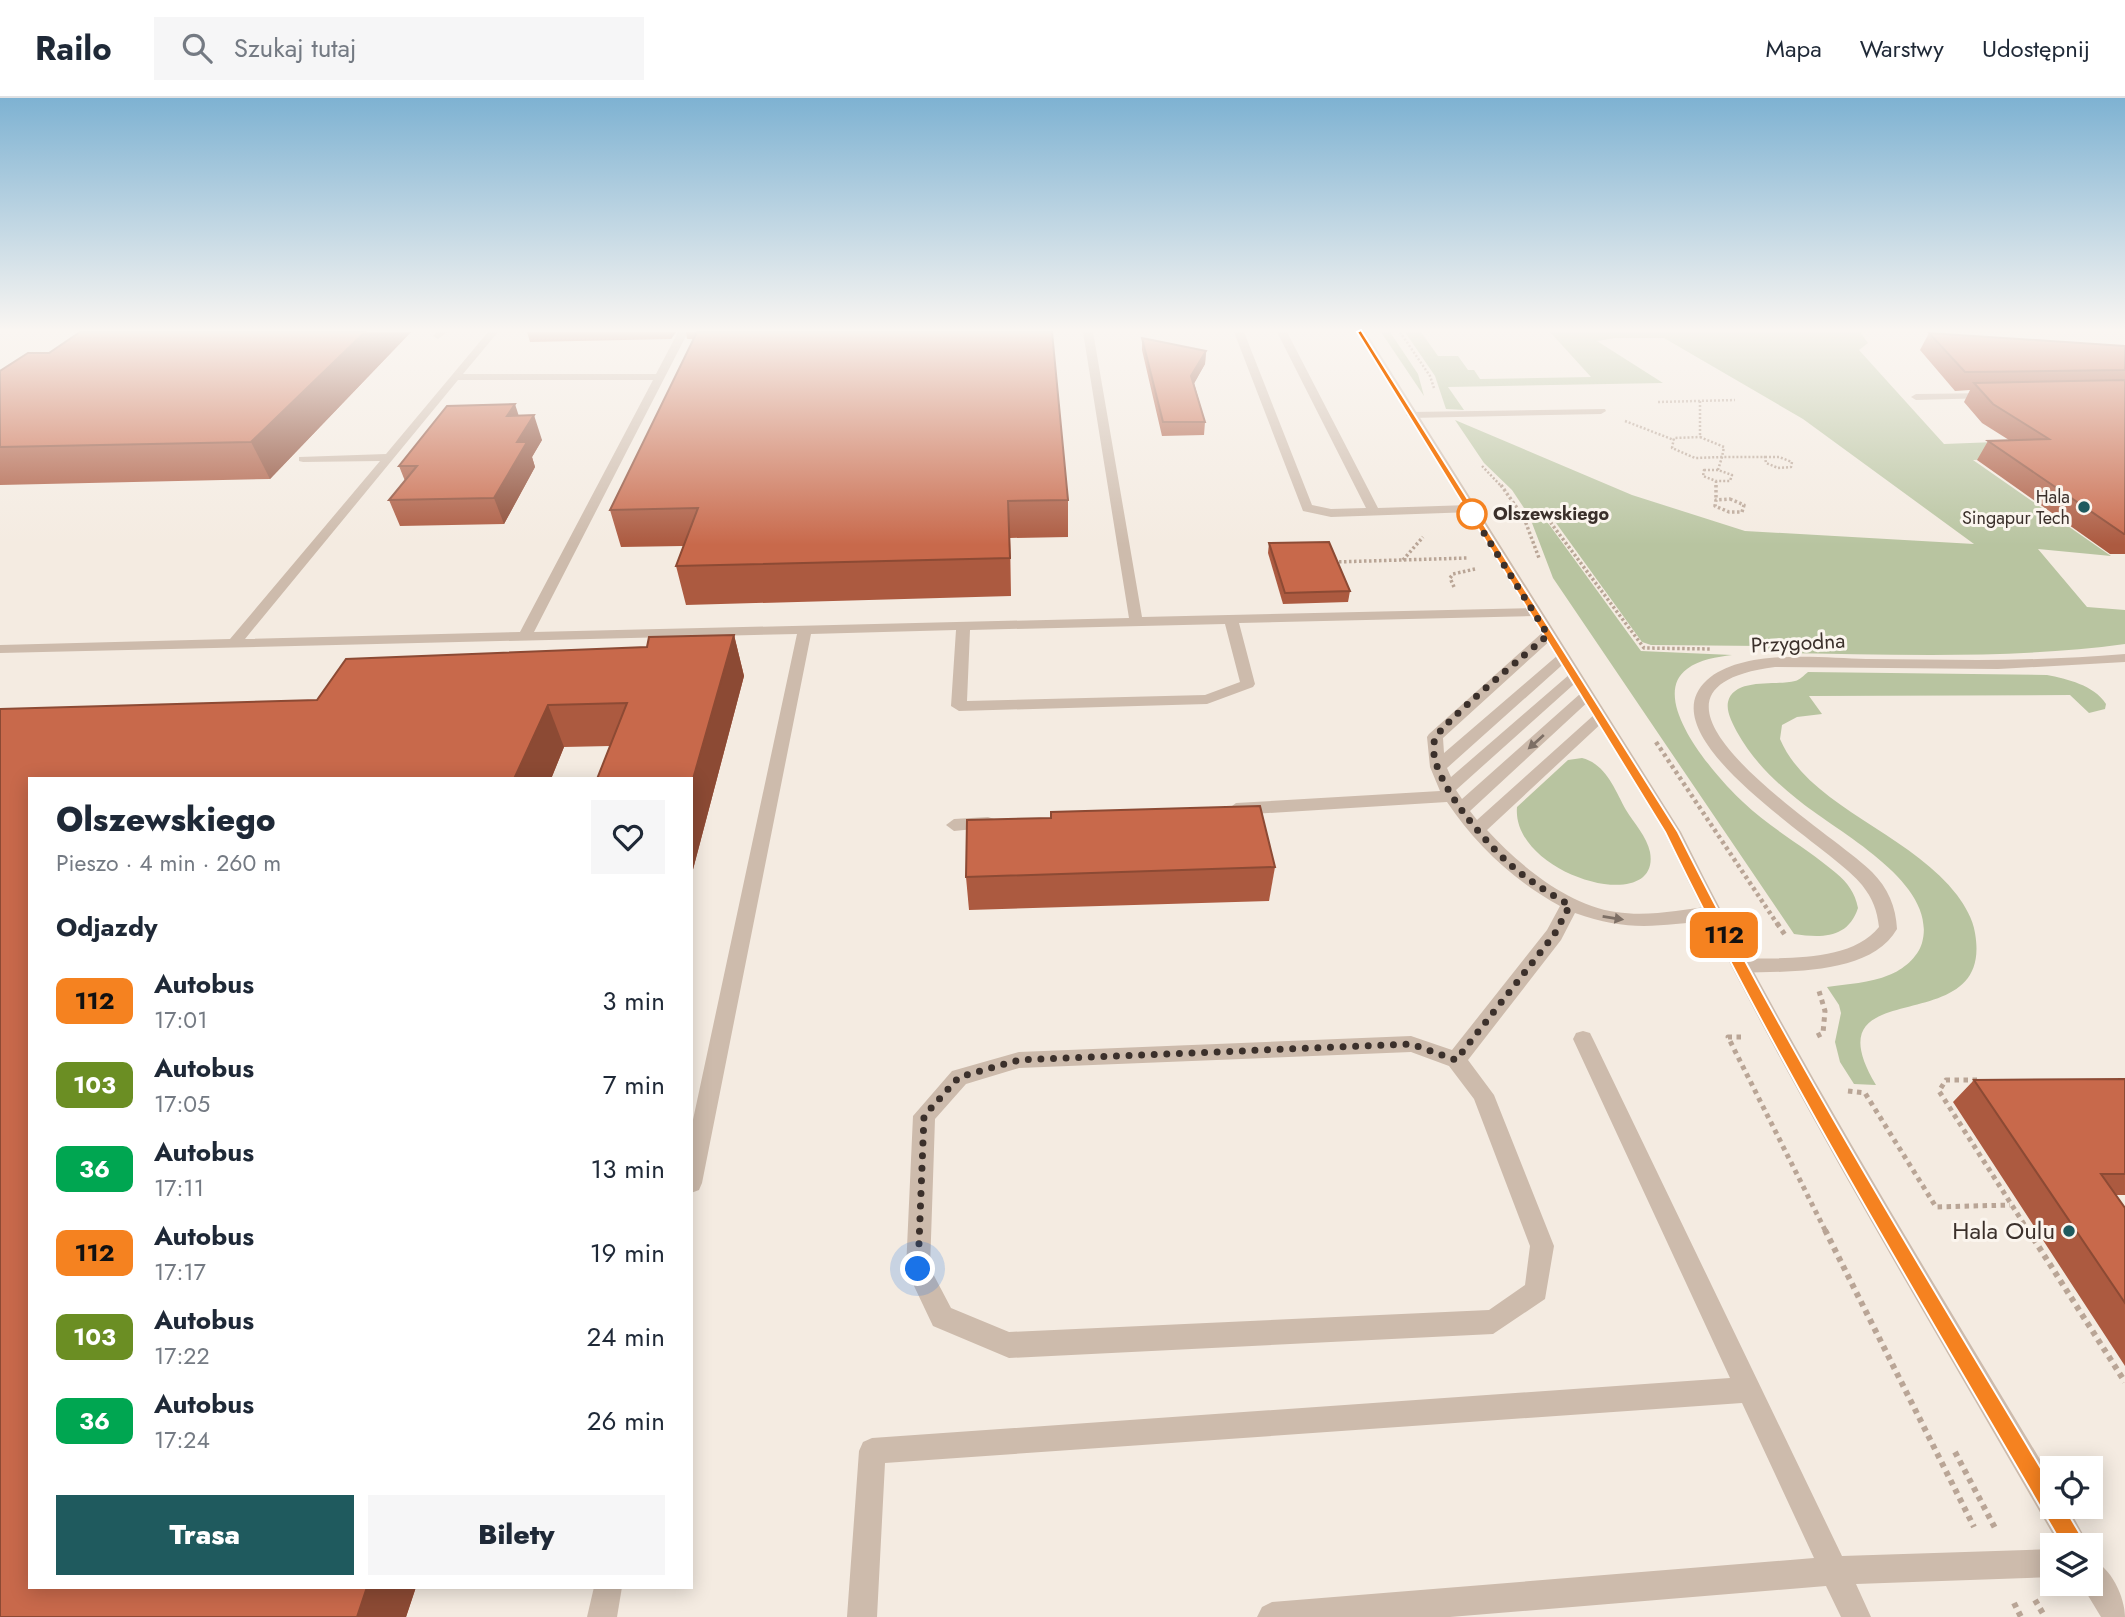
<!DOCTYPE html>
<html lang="pl">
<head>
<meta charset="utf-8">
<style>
  body { margin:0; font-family:Jost,sans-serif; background:#f6f6f7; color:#1f2937; height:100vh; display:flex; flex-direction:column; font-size:26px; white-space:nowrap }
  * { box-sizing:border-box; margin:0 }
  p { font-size:23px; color:#747a83 }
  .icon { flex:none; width:38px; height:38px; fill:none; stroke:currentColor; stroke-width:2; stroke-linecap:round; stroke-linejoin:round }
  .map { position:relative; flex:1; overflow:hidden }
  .panel { position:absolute; left:28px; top:679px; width:665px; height:812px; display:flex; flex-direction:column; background:#fff; border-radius:0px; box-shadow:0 4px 18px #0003 }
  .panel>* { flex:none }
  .badge { padding:0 14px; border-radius:10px; font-size:24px; line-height:46px }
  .tools { position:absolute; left:2040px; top:1358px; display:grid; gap:14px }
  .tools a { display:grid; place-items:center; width:63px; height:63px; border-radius:0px; background:#fff; box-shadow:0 4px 18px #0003; font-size:35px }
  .you { position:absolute; width:35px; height:35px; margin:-18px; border:5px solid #fff; border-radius:50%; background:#1a73e8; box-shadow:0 0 0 10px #1a73e833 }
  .map>.badge { position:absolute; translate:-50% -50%; box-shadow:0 0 0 4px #fff }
  h2 { padding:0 28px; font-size:26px; line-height:63px }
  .round { display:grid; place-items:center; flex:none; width:74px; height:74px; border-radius:0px; background:#f6f6f7 }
  .overview { display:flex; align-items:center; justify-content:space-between; height:119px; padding:0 28px }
  h1 { font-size:33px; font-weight:800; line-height:52px }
  .action { display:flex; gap:14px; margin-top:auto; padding:14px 28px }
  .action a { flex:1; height:80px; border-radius:0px; background:#1f5a5e; color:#fff; font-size:28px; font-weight:800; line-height:80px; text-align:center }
  .action a+a { background:#f6f6f7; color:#1f2937 }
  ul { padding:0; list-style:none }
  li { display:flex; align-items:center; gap:21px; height:84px; padding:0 28px }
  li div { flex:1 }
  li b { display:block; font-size:26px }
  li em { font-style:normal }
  li .badge { min-width:77px; font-weight:700; text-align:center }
  header { display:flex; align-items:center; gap:42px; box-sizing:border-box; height:98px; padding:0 35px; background:#fff; border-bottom:2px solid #e0e1e3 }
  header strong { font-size:33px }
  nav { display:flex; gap:38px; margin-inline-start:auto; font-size:24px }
  .search { width:490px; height:63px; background:#f6f6f7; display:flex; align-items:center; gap:18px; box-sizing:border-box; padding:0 24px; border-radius:0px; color:#747a83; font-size:26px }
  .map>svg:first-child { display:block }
  .green { fill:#b8c4a0 }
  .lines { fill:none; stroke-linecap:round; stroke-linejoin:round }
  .path-far4 { stroke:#b9a596; stroke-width:2.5; stroke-dasharray:2 2; stroke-linecap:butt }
  .path-far3 { stroke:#b9a596; stroke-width:3.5; stroke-dasharray:2.5 2.5; stroke-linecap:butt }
  .path-far2 { stroke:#b9a596; stroke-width:4.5; stroke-dasharray:3.5 3.5; stroke-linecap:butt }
  .path-far1 { stroke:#b9a596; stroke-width:5; stroke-dasharray:4.5 4.5; stroke-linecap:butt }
  .path { stroke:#b9a596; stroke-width:6; stroke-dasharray:5 5; stroke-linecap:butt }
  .service { fill:#cdbbac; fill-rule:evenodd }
  .minor { fill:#cdbbac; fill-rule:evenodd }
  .tertiary { fill:#cdbbac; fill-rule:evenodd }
  .wall { fill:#ac5a40 }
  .shaded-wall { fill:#8c4a34 }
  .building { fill:#c8694b; stroke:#8c4a34; stroke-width:2 }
  .oneway { fill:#7d6f65 }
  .line { fill:#f58220; stroke:#fff; stroke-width:2 }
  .walk { stroke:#3b302b; stroke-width:7; stroke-dasharray:0 12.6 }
  .poi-dot { fill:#1f5a5e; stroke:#fbf5ee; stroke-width:2.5 }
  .stop-dot { fill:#fff; stroke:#f58220; stroke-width:3.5 }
  .labels { text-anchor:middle; stroke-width:6; stroke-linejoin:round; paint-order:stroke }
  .far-poi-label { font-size:18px; fill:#3b302b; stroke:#fbf5ee; text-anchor:end }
  .far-stop-label { font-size:18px; font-weight:bold; fill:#3b302b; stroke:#fbf5ee; text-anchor:start }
  .street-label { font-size:21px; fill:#3b302b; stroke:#fbf5ee }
  .near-poi-label { font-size:24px; fill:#3b302b; stroke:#fbf5ee; text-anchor:end }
</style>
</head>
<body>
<header>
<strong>Railo</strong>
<div class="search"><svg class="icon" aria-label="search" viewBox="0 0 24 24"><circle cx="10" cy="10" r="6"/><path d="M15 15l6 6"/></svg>Szukaj tutaj</div>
<nav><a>Mapa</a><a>Warstwy</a><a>Udostępnij</a></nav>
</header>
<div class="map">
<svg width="2125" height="1519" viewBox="0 0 2125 1519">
  <rect width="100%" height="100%" fill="#f4ebe1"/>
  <g class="green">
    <polygon points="1381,234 1390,234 1418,276 1424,298"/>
    <path d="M1405,234h16l17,24h20l10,14h6l6,9 111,-2 -41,-45h310l8,11 -9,7 85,94 181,-7v18l-152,5 138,96 -73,-7 49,58 38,3v34c-117,16 -236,10 -354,9l-7,-7 -113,-1 -9,-3 -91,-126 -23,-2 -16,-24 -28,-27 -29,-43 177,75 113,36 229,13 -171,-125 -139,-81h-49l-18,3 66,42 -215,4 16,23 -18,-1 -11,-33z"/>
    <path d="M1536,423l12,2 93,128 91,4c-15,2 -32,4 -45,14 -41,30 32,111 56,133 28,27 64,46 93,71 12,10 19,20 22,35 -10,31 -37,30 -64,26l-241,-356 -21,-55z"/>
    <path d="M1808,574l239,3c20,4 47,10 59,29l-1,5 -16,4 -19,-18 -261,1 13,18 -25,3 -15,8 -2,14c28,67 130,94 177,156 8,11 16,24 18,38 20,112 -169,35 -99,152l-22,-1 -14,-22 -5,-20 6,-29 -2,-8 -12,-18c19,-3 44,-4 62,-12 14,-5 29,-18 33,-32 17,-61 -87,-112 -125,-144 -24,-19 -45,-40 -60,-67 -4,-8 -11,-20 -9,-30 6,-25 49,-16 67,-21 5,-1 9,-6 13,-9z"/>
    <path d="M1582,660c24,6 33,32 44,52 8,13 21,27 24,42 12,66 -139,23 -133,-45l51,-47z"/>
  </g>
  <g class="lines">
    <g class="path-far4">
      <polyline points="1400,234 1430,278 1434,290"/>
      <polyline points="1700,303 1700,339"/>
      <polyline points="1658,304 1735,302"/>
      <polyline points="1625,323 1674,342"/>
      <polygon points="1700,339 1724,349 1722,359 1695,360 1672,350 1674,340"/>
      <polygon points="1765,359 1779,359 1792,364 1791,369 1778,370 1766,365"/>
      <polyline points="1482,368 1502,389"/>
      <polygon points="1704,372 1718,372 1732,377 1730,383 1716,383 1703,378"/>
      <polyline points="1718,372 1722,359 1765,359"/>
      <polyline points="1716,383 1716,389"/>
    </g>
    <g class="path-far3">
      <polyline points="1501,387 1524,420 1539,460"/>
      <polyline points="1716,387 1716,402"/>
      <polygon points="1730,401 1744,407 1742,414 1729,414 1715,408 1716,402"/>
      <polyline points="1512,421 1548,421 1644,550 1711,551"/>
      <polyline points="1403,462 1423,439"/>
      <polyline points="1334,464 1468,460"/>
      <polyline points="1454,489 1450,480 1453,476 1475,471"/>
    </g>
    <polyline class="path-far2" points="1656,644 1778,827"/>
    <g class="path-far1">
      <polyline points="1777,825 1785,837"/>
      <polyline points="1817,938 1823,935 1825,913 1819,893"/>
      <polyline points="1741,939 1728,939 1826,1134"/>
      <polyline points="1977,982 1946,982 1939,993 2029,1134"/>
      <polyline points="1848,993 1865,995 1936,1109 2010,1107"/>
    </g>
    <g class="path">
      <polyline points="1825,1132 1974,1429"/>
      <polyline points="2028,1132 2125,1284"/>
      <polyline points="1955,1354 1995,1430"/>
      <polyline points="2035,1502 2045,1519"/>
      <polyline points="2014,1505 2021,1519"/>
    </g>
    <g class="service">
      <polygon points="437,234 447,234 438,241 433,238"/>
      <path d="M488,234h10l-35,42h193l22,-42h10l-154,300 595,-14 -46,-286h10l49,285 392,-9 7,4 -7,4 -295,7 16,61 -2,3 -46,17 -248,7 -8,-5 5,-76 -145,4 -109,549 -3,7 -8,3v-64l106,-495 -797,19v-8l230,-6 150,-178 -77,1 -4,-1v-4l87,-3zM458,282h195l-133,252 -275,7zM1225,526l15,58 -35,13 -238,6 3,-71z"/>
      <polygon points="1234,234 1244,234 1312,407 1331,411 1366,410 1277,234 1287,234 1378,410 1469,407 1475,411 1473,414 1331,419 1303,413"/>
      <polygon points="1993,295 1994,297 1989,300 1916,302 1911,299 1916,296"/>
      <polygon points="1605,311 1606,313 1601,316 1411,320 1406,317 1411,314"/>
      <path d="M1548,533l7,4 -2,3 -110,100 1,15 114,-98 5,-1 7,4 -123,110 4,9 119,-103h10l2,3 -126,113 6,9 119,-106h10l2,3 -2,3 -121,112 7,9 118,-106h10l3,3 -3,3 -118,110c32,35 80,75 129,82 32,5 64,-2 96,-6l6,2 3,5 -3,5 -6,2c-54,6 -85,12 -137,-7l-14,27 -93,120 26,35 60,151 -9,53 -52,35 -484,24 -76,-32 -27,-57 7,-153 39,-45 67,-19 392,-16 41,14 95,-120 13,-24c-46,-25 -84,-61 -113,-104l-211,13 -8,-6 8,-6 204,-12 -10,-24 -3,-30 2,-3 114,-102zM1411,954l38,14 25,33 56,147 -5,39 -36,25 -480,22 -58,-24 -21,-40 5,-149 31,-35 53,-16z"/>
      <polygon points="988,719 994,721 996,725 994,729 954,733 946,727 954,721"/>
      <polygon points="1583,933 1590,935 1593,941 1842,1458 2053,1451 2053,1479 1856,1486 1871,1519 1841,1519 1826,1488 1450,1519 1257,1519 1262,1509 1272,1504 1814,1460 1742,1305 885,1365 877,1519 847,1519 859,1353 863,1344 872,1340 1730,1280 1573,941 1576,935"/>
      <polygon points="594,1489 622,1489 617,1519 587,1519"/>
    </g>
    <path class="minor" d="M2125,556v8l-127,7 -223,-2c-179,23 57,165 97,205 16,16 24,35 25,57 -26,46 -108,42 -155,44l-7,-2 -3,-5 3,-5 7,-2c42,-2 108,4 137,-32 -2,-17 -6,-28 -17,-42 -28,-37 -220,-146 -155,-205 36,-32 114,-22 159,-21 37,0 74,1 111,1 50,0 99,-2 148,-6z"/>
    <g class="tertiary">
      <path d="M1356,234h10l315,500c111,223 244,436 372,649v26h15l21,38h-30c-136,-235 -277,-468 -395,-713z"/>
      <path d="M2091,1461c20,8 34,38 34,58h-24l-20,-33h10z"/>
    </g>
  </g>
  <g class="wall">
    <polygon points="411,234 270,381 0,387 0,273 49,255"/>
    <polygon points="527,234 676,234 671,241 530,244"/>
    <polygon points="686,234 1052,234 1068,402 1068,439 1010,440 1011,498 686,507 676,468 683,448 621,449 610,412 694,241 687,241"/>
    <polygon points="1929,235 2125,248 2125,456 2110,456 1977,362 1988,343 2009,342 1982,325 1964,304 1970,292 1955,293 1920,252"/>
    <polygon points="1142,240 1206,253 1205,266 1194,285 1205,324 1204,337 1162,338 1142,252"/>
    <polygon points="519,317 542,342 532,359 535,369 504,426 400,428 389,402 405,383 399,368"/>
    <polygon points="1269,445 1350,493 1348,504 1283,506 1268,455"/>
    <polygon points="734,537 744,578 691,779 691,681 597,681 610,648 564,649 551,681 30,681 30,1489 416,1489 406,1519 0,1519 0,611 317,602 346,561 647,549 649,539"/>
    <polygon points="1275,769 1269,803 969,812 966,779"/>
    <polygon points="2125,981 2125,1097 2116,1097 2125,1110 2125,1268 1953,1004 1974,982"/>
  </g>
  <g class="shaded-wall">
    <polygon points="365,234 411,234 270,381 251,344"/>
    <polygon points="669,234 676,234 671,241"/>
    <polygon points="1206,253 1205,266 1191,291 1191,278"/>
    <polygon points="515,306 523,331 507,318"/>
    <polygon points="534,317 542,342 532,359 535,369 504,426 494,400 517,344"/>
    <polygon points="734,537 744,578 691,779 691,688"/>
    <polygon points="548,607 564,649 551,681 514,681"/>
    <polygon points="367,1489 416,1489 406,1519 357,1519"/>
  </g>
  <g class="building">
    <polygon points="80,234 365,234 251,344 0,349 0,273 28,255 49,255"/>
    <polygon points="697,234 1052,234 1068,402 1008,403 1010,460 676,468 698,410 610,412"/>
    <polygon points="1929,235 2125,248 2125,272 1965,274"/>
    <polygon points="1142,240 1206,253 1191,278 1205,324 1163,324"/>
    <polygon points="2125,282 2125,436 2124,436 1988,343 2049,341 1993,306 1974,285"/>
    <polygon points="515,306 507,318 534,317 517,344 527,344 494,400 389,402 417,368 399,368 447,308"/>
    <polygon points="1329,444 1350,493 1285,495 1269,445"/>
    <polygon points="734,537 691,688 691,681 597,681 627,605 548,607 514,681 30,681 30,1489 367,1489 357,1519 0,1519 0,611 317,602 346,561 647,549 649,539"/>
    <polygon points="1260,708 1275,769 966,779 967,722 1051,720 1051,714"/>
    <polygon points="2125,981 2125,1076 2101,1076 2125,1110 2125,1205 1974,982"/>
  </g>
  <defs><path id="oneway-solid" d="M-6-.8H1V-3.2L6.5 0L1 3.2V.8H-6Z" transform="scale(1.75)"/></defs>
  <g class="oneway">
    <use href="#oneway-solid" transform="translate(1536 644) rotate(138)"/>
    <use href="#oneway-solid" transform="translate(1613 820) rotate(9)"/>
  </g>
  <linearGradient id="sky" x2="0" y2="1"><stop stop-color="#7eb2d2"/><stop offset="0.52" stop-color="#faf6f2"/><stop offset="1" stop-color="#faf6f2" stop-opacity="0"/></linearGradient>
  <rect width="2125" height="447" fill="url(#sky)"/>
  <path class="line" d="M1361,232l317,502c121,242 266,473 404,705l4,8 -4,8 -7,3 -8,-3c-138,-238 -282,-473 -402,-721l-308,-500z"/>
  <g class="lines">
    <path class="walk" d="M918,1171l6,-153 35,-39 60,-17 392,-16 45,16 98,-125 16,-30c-20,-11 -39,-23 -57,-38 -25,-21 -90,-94 -78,-128 5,-15 95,-88 113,-104l-79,-126 3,5"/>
  </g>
  <g class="poi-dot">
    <circle cx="2084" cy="409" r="7"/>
    <circle cx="2069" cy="1133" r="7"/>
  </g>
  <circle class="stop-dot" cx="1472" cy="416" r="14"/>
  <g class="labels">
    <g class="far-poi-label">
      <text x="2070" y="405">Hala<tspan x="2070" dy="21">Singapur Tech</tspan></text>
    </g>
    <g class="far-stop-label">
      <text x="1493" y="422">Olszewskiego</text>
    </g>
    <g class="street-label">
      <text transform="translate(1798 545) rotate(-3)" y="7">Przygodna</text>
    </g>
    <g class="near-poi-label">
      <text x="2055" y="1141">Hala Oulu</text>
    </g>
  </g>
</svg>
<div class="tools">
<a><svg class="icon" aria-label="locate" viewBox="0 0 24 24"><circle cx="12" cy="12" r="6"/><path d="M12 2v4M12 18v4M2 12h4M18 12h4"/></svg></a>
<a><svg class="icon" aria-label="layers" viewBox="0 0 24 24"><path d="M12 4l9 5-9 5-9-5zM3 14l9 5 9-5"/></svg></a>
</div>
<div class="you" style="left:918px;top:1171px"></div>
<b class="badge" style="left:1724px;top:837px;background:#f58220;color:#111">112</b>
<section class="panel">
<div class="overview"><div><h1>Olszewskiego</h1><p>Pieszo · 4 min · 260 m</p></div><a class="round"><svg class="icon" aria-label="heart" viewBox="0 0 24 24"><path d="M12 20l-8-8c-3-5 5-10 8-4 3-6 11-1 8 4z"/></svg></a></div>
<h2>Odjazdy</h2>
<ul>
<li><span class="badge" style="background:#f58220;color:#111">112</span><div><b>Autobus</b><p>17:01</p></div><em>3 min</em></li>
<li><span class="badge" style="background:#6b8e23;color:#fff">103</span><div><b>Autobus</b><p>17:05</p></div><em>7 min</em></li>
<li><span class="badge" style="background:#00a651;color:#fff">36</span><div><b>Autobus</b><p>17:11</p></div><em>13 min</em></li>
<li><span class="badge" style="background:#f58220;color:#111">112</span><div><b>Autobus</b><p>17:17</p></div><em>19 min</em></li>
<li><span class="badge" style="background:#6b8e23;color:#fff">103</span><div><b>Autobus</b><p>17:22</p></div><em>24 min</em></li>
<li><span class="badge" style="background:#00a651;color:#fff">36</span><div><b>Autobus</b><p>17:24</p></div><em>26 min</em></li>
</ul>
<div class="action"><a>Trasa</a><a>Bilety</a></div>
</section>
</div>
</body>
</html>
